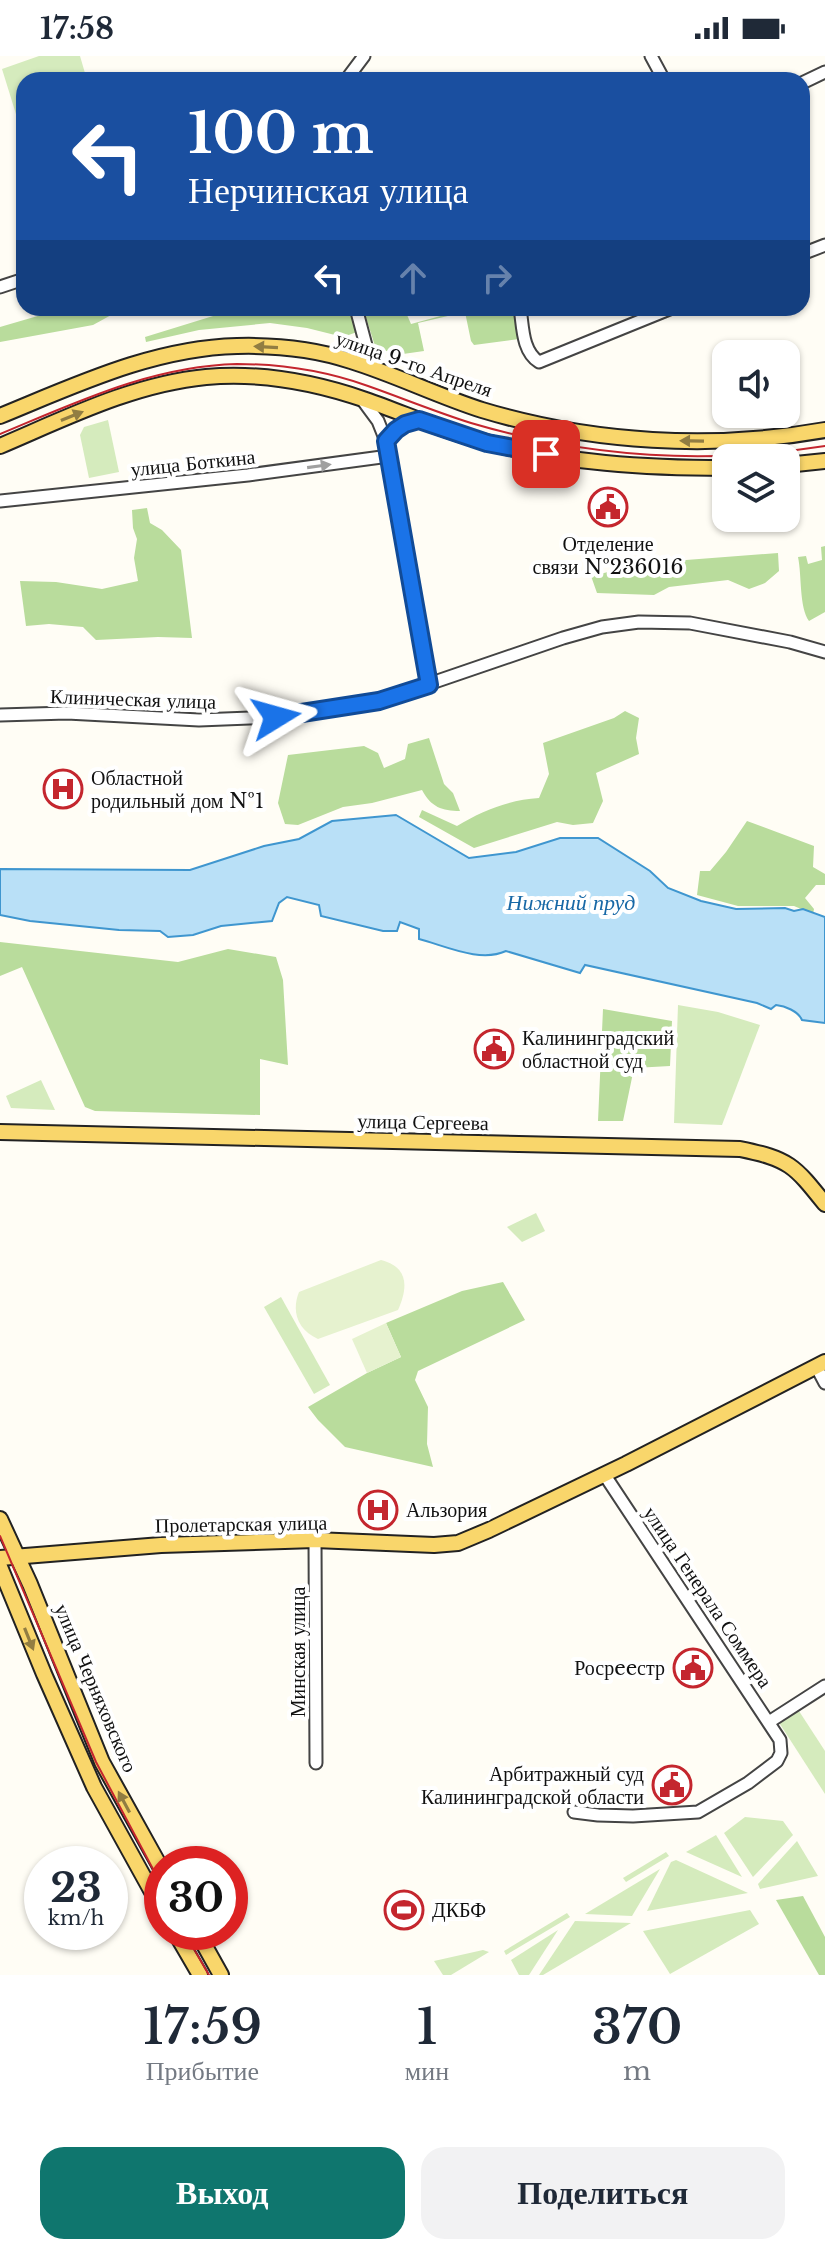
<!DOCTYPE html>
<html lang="ru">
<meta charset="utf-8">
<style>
:root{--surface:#fff;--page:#f2f2f3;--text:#1f2937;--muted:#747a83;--accent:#0f766e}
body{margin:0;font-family:"Libre Baskerville",serif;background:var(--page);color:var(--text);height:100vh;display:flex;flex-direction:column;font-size:30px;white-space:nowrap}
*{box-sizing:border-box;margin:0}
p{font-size:26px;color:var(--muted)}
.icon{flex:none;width:44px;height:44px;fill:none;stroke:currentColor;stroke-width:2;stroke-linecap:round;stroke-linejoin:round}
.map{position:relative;height:1919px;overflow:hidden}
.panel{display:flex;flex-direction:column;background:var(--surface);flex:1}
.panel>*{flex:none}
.banner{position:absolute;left:16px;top:16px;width:794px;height:244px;border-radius:24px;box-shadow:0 2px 6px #0004;background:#1a4fa0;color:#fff;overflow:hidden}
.buttons{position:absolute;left:712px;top:284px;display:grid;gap:16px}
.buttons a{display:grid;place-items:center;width:88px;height:88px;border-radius:16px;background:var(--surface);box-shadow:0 2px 6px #0004;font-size:40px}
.speed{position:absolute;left:24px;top:1790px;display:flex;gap:16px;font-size:40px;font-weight:700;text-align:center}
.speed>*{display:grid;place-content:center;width:104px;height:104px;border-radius:50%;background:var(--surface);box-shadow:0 2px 6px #0004;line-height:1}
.speed small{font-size:20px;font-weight:400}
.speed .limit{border:12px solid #d22;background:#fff;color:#111}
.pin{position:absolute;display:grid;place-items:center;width:68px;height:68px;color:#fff;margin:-34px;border-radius:16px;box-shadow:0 4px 12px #0006}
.me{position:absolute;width:88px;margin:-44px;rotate:82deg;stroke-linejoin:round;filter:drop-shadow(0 0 6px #0008)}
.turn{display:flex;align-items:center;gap:28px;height:168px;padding:0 40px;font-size:36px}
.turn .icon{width:104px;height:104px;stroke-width:2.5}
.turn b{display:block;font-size:56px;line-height:68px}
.lanes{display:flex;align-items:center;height:76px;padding:0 40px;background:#0003;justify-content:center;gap:40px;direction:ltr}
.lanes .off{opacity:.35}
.eta{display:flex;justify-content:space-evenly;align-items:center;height:136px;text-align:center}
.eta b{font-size:48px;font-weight:600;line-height:56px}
.primary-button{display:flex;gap:16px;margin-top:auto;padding:16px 40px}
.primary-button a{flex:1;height:92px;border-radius:24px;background:var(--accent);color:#fff;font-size:32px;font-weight:600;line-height:92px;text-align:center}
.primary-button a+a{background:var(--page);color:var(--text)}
.status{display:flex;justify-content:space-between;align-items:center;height:56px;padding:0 40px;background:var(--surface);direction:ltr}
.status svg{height:22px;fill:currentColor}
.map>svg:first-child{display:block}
</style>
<div class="status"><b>17:58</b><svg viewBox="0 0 49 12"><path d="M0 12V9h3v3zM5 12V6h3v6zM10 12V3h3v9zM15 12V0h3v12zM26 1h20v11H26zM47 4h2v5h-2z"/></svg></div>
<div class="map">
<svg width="825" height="1919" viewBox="0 0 825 1919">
<rect width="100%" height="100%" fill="#fffdf5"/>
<g fill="#d5ebbd">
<path d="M 39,0 L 80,0 L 87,24 L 24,24 L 24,84 L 2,13 Z"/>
<path d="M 108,364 L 119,416 L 89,422 L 80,379 L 84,371 Z"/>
<path d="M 678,949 L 718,956 L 760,969 L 722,1069 L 674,1067 Z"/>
<path d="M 41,1024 L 55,1054 L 11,1052 L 6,1040 Z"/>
<path d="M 536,1157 L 545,1175 L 522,1186 L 507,1171 Z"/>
<path d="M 281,1241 L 330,1329 L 314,1338 L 264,1251 Z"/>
<path d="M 797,1652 L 825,1695 L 825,1738 L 778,1665 Z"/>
<path d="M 745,1761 L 783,1765 L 793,1779 L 753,1821 L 724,1777 Z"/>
<path d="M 716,1779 L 742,1821 L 686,1796 Z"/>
<path d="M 797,1785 L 818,1820 L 760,1833 L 758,1828 Z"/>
<path d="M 666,1796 L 669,1800 L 626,1826 L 623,1822 Z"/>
<path d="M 676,1804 L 748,1837 L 647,1855 L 671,1806 Z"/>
<path d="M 660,1813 L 632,1860 L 585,1858 Z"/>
<path d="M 750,1854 L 759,1868 L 670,1918 L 643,1875 Z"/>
<path d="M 567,1857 L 570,1861 L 506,1899 L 504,1895 Z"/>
<path d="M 575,1865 L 631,1867 L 543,1919 L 539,1919 Z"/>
<path d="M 558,1874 L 529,1919 L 519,1919 L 511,1904 Z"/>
<path d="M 483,1894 L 489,1896 L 451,1919 L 443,1919 L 434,1905 Z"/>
</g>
<g fill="#b9dc9c">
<path d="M 65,252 L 124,252 L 93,269 L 0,286 L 0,271 Z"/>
<path d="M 239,252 L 350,252 L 357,276 L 343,281 L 307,272 L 270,267 L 199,274 L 146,286 L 145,281 Z"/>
<path d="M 363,252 L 404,252 L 411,268 L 470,252 L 514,252 L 519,283 L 474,289 L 471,285 L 465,256 L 418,267 L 424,295 L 396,299 L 375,290 Z"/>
<path d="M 147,452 L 150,467 L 162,474 L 181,494 L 192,582 L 158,581 L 96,584 L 83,571 L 49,568 L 26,570 L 20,525 L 56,526 L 102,533 L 138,525 L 134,502 L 137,483 L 133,472 L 132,454 Z"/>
<path d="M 825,490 L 825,556 L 809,565 C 799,551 802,520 798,501 L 806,500 L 808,508 L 822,504 L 821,491 Z"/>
<path d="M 778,497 L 779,515 L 765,527 L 749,533 L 728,524 L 669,531 L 654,539 L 597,537 L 591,520 L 647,507 Z"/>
<path d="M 625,655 L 639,662 L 636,682 L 639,698 L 596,717 L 603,745 L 593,767 L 573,769 L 557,766 L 474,792 L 419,761 L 422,754 L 457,770 C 483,754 509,744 539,742 L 549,718 L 543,687 L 614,662 Z"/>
<path d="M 429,682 L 444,728 L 453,737 L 460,755 C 442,755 431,751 422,734 L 372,747 L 343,751 L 298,769 L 285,768 L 278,747 L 288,699 L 364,690 L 378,697 L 384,712 L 405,703 L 408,688 Z"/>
<path d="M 747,765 L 814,790 L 813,811 L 825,818 L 825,829 L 816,829 L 805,842 L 814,853 L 813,858 L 794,850 L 738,850 L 697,839 L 700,815 L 710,815 L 726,796 Z"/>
<path d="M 0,886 L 178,906 L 228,893 L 276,901 L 283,924 L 288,1009 L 260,1003 L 260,1059 L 95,1055 L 85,1051 L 22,911 L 0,920 Z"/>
<path d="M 603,953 L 672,965 L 670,1010 L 634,1012 L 623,1065 L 598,1065 Z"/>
<path d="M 503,1226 L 525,1264 L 418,1315 L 415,1324 L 428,1351 L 427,1388 L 433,1411 L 345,1391 L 318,1364 L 308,1351 L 367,1317 L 401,1301 L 386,1267 L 462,1235 Z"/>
<path d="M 803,1840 L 825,1881 L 825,1919 L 819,1919 L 776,1844 Z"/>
</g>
<g fill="#e6f2cf">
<path d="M 381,1204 C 409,1211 408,1232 398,1254 L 318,1283 C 298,1274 291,1256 299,1236 Z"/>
<path d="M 386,1267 L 401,1301 L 367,1317 L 352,1283 Z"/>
</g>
<path fill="#b9e0f7" stroke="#3f96cf" stroke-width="2" d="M 396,759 L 469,802 L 516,796 L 560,782 L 598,782 L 650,815 L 668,832 L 701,845 L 736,853 L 785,852 L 794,855 L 803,853 L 825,861 L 825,967 L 802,964 C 798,955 785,950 776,949 L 771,953 L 757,947 L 585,909 L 580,917 L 506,895 C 480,907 446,890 419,883 L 419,873 L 400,866 L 397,875 L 383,875 L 321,860 L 319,849 L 287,841 L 279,847 L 272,865 L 221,870 L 193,879 L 168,881 L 160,875 L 119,874 L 30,865 L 0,859 L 0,813 L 190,814 L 264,790 L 299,783 L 332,765 Z"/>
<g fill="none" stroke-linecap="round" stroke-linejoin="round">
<g stroke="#444" stroke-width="15">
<g id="minor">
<path d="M 651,0 L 664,24"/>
<path d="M 346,24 L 364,0"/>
<path d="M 802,27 L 825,16"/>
<path d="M 802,198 L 825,189"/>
<path d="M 0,231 L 24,223"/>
<path d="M 356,252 L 372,312"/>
<path d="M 520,252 C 523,271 522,295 539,306 L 672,252"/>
<path d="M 361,342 L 378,365 L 386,385 L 429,629"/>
<path d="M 386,385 C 395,373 404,367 419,364"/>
<path d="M 0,445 L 248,419 L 389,400"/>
<path d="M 0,659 L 67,657 L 199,664 L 276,661 L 379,645 L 563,582 L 602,571 L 639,566 L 690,567 L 790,586 L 825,596"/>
<path d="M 816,1310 L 825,1327"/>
<path d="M 315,1484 L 316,1707"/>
<path d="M 769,1666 L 825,1630"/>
<path d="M 574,1756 L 598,1759 L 633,1760 L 698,1756 L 748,1727 L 777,1705 L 781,1697 L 780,1684 L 604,1418"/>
</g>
</g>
<g stroke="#222" stroke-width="18">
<g id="major">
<path d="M 0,360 C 76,329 153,292 237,290 C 275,289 315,293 351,305 C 396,319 438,340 482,354 C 591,387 713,394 825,374"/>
<path d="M 0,390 C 66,362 133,328 206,321 C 261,316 314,326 366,344 C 406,358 445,376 486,386 C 564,407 646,412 726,412"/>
<path d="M 786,409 L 825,405"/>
<path d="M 0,1076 L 740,1093 C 789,1103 794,1109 825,1148"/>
<path d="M 0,1463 L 30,1528 L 102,1706 L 162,1814"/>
<path d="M 0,1502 L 161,1489 L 315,1484 L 434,1489 L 458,1487 L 489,1474 L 626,1408 L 825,1306"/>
<path d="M 0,1511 L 44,1618 L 94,1731 L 162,1854"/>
<path d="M 175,1876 L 200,1919"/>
<path d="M 197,1876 L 221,1919"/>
</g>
</g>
<use href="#minor" stroke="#fff" stroke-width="11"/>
<use href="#major" stroke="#f9d66b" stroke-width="14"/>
<g stroke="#c4262e" stroke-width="2">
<path d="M 0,378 C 77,346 152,310 237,308 C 281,308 326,315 368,330 C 402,342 436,356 471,367 C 586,401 706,409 825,390"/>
<path d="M 0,1480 L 96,1706 L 162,1830"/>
<path d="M 184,1876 L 209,1919"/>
</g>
</g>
<defs><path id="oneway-solid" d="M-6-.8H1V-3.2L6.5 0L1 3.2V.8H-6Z" transform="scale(2)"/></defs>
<g fill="#917d42">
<use href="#oneway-solid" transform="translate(266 291) rotate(-177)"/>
<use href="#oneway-solid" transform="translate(72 360) rotate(-22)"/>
<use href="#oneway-solid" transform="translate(692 385) rotate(-179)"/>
<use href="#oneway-solid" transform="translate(29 1583) rotate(68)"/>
<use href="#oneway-solid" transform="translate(124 1746) rotate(-118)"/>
</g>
<use fill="#a0a0a0" href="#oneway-solid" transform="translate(319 410) rotate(-8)"/>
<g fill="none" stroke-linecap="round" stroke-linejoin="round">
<g stroke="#114b97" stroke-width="20">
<path id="route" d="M 276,661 L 379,645 L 429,629 L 386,385 L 396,374 L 405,368 L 419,364 L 487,387 L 546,398"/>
</g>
<use href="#route" stroke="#1a73e8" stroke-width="14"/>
</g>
<defs>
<g id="civic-ring" transform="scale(2)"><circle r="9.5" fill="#fff" stroke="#c4262e" stroke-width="1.5"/><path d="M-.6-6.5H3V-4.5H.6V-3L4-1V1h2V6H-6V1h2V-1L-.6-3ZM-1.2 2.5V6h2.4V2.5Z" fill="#c4262e"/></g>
<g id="hospital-ring" transform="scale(2)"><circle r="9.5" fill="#fff" stroke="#c4262e" stroke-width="1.5"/><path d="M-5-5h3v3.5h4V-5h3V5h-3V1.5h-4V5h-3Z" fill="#c4262e"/></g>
<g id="stadium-ring" transform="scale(2)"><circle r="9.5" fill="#fff" stroke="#c4262e" stroke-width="1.5"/><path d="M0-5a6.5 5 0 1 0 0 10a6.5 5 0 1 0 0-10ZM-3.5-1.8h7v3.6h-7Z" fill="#c4262e"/></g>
</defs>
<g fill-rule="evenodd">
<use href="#civic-ring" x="608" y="451"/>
<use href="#hospital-ring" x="63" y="733"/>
<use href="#civic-ring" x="494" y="993"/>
<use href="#hospital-ring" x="378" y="1454"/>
<use href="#civic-ring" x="693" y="1612"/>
<use href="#civic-ring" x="672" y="1729"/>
<use href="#stadium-ring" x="404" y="1854"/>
</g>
<g text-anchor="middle" stroke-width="8" stroke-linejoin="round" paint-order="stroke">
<g font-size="20" fill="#111" stroke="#fff">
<text transform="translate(414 308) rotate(19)" y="7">улица 9-го Апреля</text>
<text transform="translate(193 407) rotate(-6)" y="7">улица Боткина</text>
<text transform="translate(133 643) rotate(2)" y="7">Клиническая улица</text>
<text transform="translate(423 1066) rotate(1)" y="7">улица Сергеева</text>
<text transform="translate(241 1468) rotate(-1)" y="7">Пролетарская улица</text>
<text transform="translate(708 1541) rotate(56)" y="7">улица Генерала Соммера</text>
<text transform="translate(298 1596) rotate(-90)" y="7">Минская улица</text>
<text transform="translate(96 1632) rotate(67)" y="7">улица Черняховского</text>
</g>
<g font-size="20" fill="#111" stroke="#fff" text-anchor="start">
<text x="608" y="495" text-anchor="middle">Отделение<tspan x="608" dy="23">связи №236016</tspan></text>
<text x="91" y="729">Областной<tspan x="91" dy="23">родильный дом №1</tspan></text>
<text x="522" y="989">Калининградский<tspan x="522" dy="23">областной суд</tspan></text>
<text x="406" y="1461">Альзория</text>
<text x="665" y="1619" text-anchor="end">Росрeeстр</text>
<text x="644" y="1725" text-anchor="end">Арбитражный суд<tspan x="644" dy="23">Калининградской области</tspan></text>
<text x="432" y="1861">ДКБФ</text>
</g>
<g font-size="22" font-style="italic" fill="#1768a6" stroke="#fff">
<text x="571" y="854">Нижний пруд</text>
</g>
</g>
</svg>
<div class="buttons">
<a><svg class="icon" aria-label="sound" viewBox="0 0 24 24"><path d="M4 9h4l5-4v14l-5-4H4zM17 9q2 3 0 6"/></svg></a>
<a><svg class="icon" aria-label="layers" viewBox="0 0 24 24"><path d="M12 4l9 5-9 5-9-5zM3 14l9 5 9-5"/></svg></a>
</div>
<div class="speed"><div>23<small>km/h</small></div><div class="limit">30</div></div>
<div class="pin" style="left:546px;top:398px;background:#d93025"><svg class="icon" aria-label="arrive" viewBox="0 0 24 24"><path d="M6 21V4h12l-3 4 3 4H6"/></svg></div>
<svg class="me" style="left:276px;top:661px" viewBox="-20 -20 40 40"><path d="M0-17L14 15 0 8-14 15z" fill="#1a73e8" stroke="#fff" stroke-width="4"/></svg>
<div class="banner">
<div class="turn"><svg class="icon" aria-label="left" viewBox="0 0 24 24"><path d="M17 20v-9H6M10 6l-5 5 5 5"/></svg><div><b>100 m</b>Нерчинская улица</div></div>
<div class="lanes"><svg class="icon" aria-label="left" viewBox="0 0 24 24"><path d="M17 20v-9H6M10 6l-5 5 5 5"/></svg><svg class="icon off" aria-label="ahead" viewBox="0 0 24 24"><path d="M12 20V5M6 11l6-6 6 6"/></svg><svg class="icon off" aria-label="right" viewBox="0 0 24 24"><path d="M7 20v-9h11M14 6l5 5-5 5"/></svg></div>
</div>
</div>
<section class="panel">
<div class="eta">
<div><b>17:59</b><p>Прибытие</p></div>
<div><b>1</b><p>мин</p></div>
<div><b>370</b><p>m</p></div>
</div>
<div class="primary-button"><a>Выход</a><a>Поделиться</a></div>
</section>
